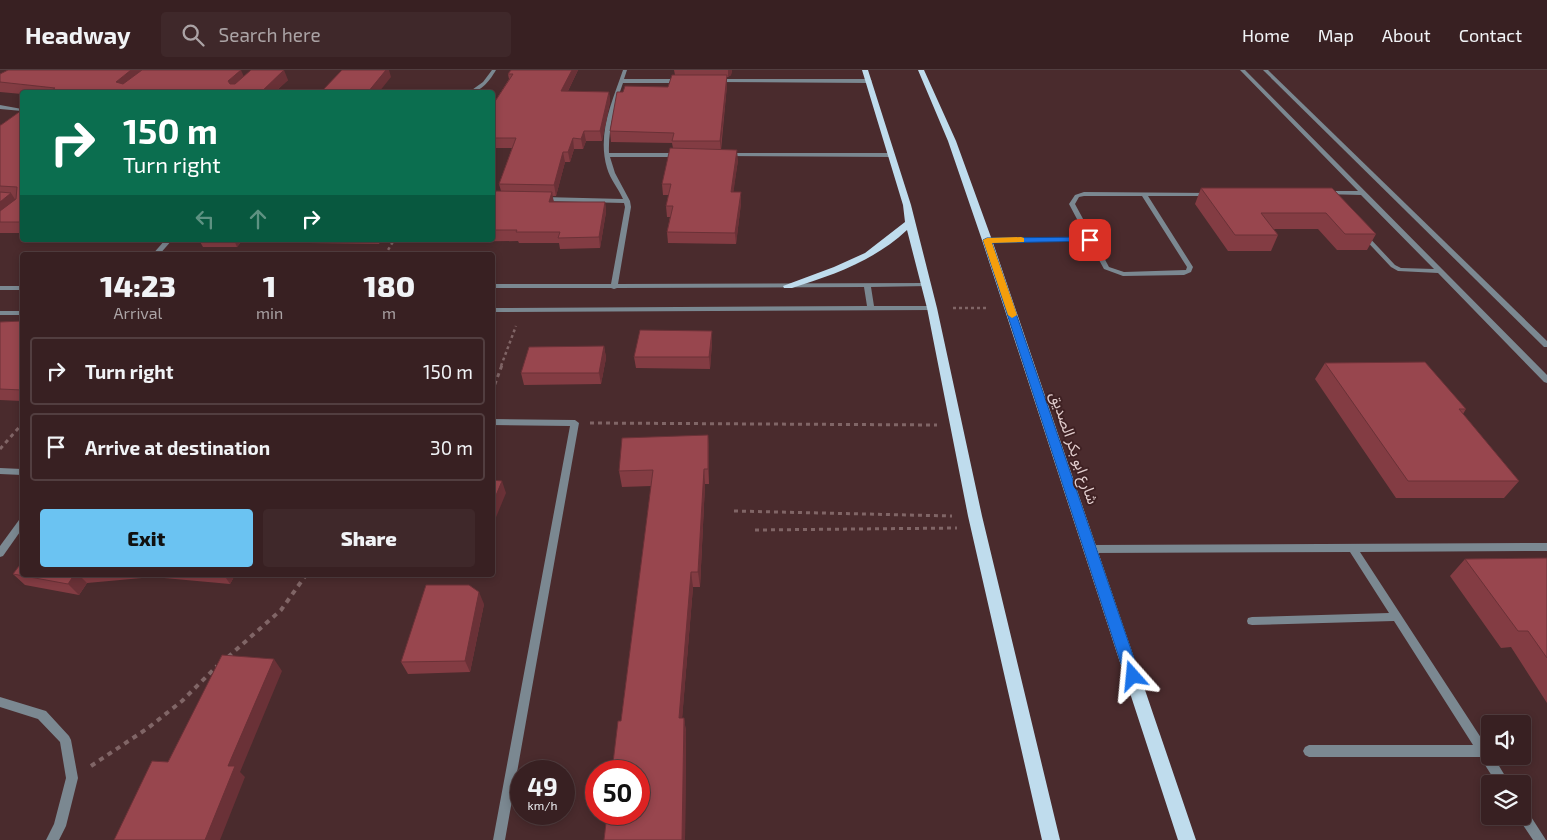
<!DOCTYPE html>
<meta charset="utf-8">
<style>
:root{--surface:#382022;--page:#3f282a;--text:#f1f3f6;--muted:#aba3a5;--line:#523e40;--accent:#6bc3f2}
body{margin:0;font-family:"Exo 2","Noto Sans Arabic",sans-serif;background:var(--page);color:var(--text);height:100vh;display:flex;flex-direction:column;font-size:19px;white-space:nowrap}
*{box-sizing:border-box;margin:0}
p{font-size:16px;color:var(--muted)}
.icon{flex:none;width:28px;height:28px;fill:none;stroke:currentColor;stroke-width:2;stroke-linecap:round;stroke-linejoin:round}
.map{position:relative;flex:1;overflow:hidden}
.details{position:absolute;left:20px;top:182px;width:475px;height:325px;display:flex;flex-direction:column;background:var(--surface);border-radius:5px;box-shadow:0 2px 8px #0003,0 0 0 1px var(--line)}
.details>*{flex:none}
.banner{position:absolute;left:20px;top:20px;width:475px;height:152px;border-radius:5px;box-shadow:0 2px 8px #0003,0 0 0 1px var(--line);background:#0b6e4f;color:#fff;overflow:hidden}
.fabs{position:absolute;left:1481px;top:645px;display:grid;gap:10px}
.fabs a{display:grid;place-items:center;width:50px;height:50px;border-radius:5px;background:var(--surface);box-shadow:0 2px 8px #0003,0 0 0 1px var(--line);font-size:25px}
.speed{position:absolute;left:510px;top:690px;display:flex;gap:10px;font-size:25px;font-weight:700;text-align:center}
.speed>*{display:grid;place-content:center;width:65px;height:65px;border-radius:50%;background:var(--surface);box-shadow:0 2px 8px #0003,0 0 0 1px var(--line);line-height:1}
.speed small{font-size:12px;font-weight:400}
.speed .limit{border:8px solid #d22;background:#fff;color:#111}
.pin{position:absolute;display:grid;place-items:center;width:42px;height:42px;color:#fff;margin:-21px;border-radius:10px;box-shadow:0 2px 8px #0006}
.me{position:absolute;width:55px;margin:-28px;rotate:342deg;stroke-linejoin:round;filter:drop-shadow(0 0 4px #0008)}
.turn{display:flex;align-items:center;gap:18px;height:105px;padding:0 20px;font-size:22px}
.turn .icon{width:65px;height:65px;stroke-width:2.5}
.turn b{display:block;font-size:35px;line-height:42px}
.lanes{display:flex;align-items:center;height:48px;padding:0 20px;background:#0003;justify-content:center;gap:25px;direction:ltr}
.lanes .off{opacity:.35}
.eta{display:flex;justify-content:space-evenly;align-items:center;height:85px;text-align:center}
.eta b{font-size:30px;font-weight:800;line-height:35px}
.action{display:flex;gap:10px;margin-top:auto;padding:10px 20px}
.action a{flex:1;height:58px;border-radius:5px;background:var(--accent);color:#111;font-size:20px;font-weight:800;line-height:58px;text-align:center}
.action a+a{background:var(--page);color:var(--text)}
ul{padding:0;list-style:none}
li{display:flex;align-items:center;gap:15px;height:68px;margin:0 10px 8px;padding:0 10px;border:2px solid var(--line);border-radius:5px}
li div{flex:1}
li b{display:block;font-size:19px}
li em{font-style:normal}
header{display:flex;align-items:center;gap:30px;box-sizing:border-box;height:70px;padding:0 25px;background:var(--surface);border-bottom:1px solid var(--line)}
header strong{font-size:24px}
nav{display:flex;gap:28px;margin-inline-start:auto;font-size:18px}
.search{width:350px;height:45px;background:var(--page);display:flex;align-items:center;gap:12px;box-sizing:border-box;padding:0 18px;border-radius:5px;color:var(--muted);font-size:19px}
.map>svg:first-child{display:block}
</style>
<header>
<strong>Headway</strong>
<div class="search"><svg class="icon" aria-label="search" viewBox="0 0 24 24"><circle cx="10" cy="10" r="6"/><path d="M15 15l6 6"/></svg>Search here</div>
<nav><a>Home</a><a>Map</a><a>About</a><a>Contact</a></nav>
</header>
<div class="map">
<svg width="1547" height="770" viewBox="0 0 1547 770">
<rect width="100%" height="100%" fill="#4a2b2d"/>
<g fill="none" stroke-linecap="round" stroke-linejoin="round">
<g stroke="#806566" stroke-width="2.5" stroke-dasharray="3 3" stroke-linecap="butt">
<path d="M 385,185 L 394,170"/>
<path d="M 953,238 L 989,238"/>
<path d="M 501,296 L 516,256"/>
</g>
<g stroke="#806566" stroke-width="3" stroke-dasharray="4 4" stroke-linecap="butt">
<path d="M 492,322 L 502,295"/>
<path d="M 590,353 L 937,355"/>
<path d="M 0,379 L 22,354"/>
<path d="M 734,441 L 952,446"/>
<path d="M 755,460 L 957,458"/>
</g>
<g stroke="#806566" stroke-width="4" stroke-dasharray="5 5" stroke-linecap="butt">
<path d="M 228,587 L 281,540 L 306,505"/>
<path d="M 91,696 L 148,658 L 182,631 L 217,596"/>
</g>
<g fill="#7b8891" fill-rule="evenodd">
<path d="M 492,0 L 496,0 C 490,10 482,22 469,22 L 483,12 Z"/>
<path d="M 623,0 L 627,0 L 624,9 L 681,9 L 684,11 L 681,13 L 623,13 C 615,36 608,58 609,83 L 681,83 L 684,85 L 681,87 L 610,87 L 615,103 L 630,131 L 631,137 L 618,214 L 927,213 L 929,214 L 929,216 L 871,217 L 874,236 L 935,236 L 935,240 L 492,242 L 492,238 L 867,236 L 864,217 L 617,218 L 614,219 L 611,218 L 492,218 L 492,214 L 611,214 L 625,137 L 624,133 L 543,131 L 540,129 L 543,127 L 623,129 C 618,118 610,109 607,98 C 597,64 612,32 623,0 Z"/>
<path d="M 1240,0 L 1245,0 L 1547,305 L 1547,313 L 1544,312 L 1438,203 L 1398,201 L 1391,197 L 1360,164 L 1360,162 L 1364,162 L 1395,195 L 1401,198 L 1434,199 L 1361,125 L 1323,124 L 1322,123 L 1325,121 L 1358,121 Z"/>
<path d="M 1263,0 L 1268,0 L 1547,271 L 1547,277 L 1544,277 Z"/>
<path d="M 717,9 L 869,9 L 872,11 L 869,13 L 715,12 L 714,11 Z"/>
<path d="M 0,35 L 22,39 L 22,41 L 0,39 Z"/>
<path d="M 726,83 L 892,83 L 895,85 L 892,87 L 724,86 L 724,84 Z"/>
<path d="M 1084,122 L 1212,123 L 1212,125 L 1210,126 L 1148,126 L 1193,197 L 1191,202 L 1184,205 L 1123,206 L 1104,199 L 1089,172 L 987,172 L 984,170 L 987,168 L 1087,168 L 1069,134 L 1075,125 ZM 1084,126 L 1142,126 L 1187,197 L 1186,200 L 1124,202 L 1109,197 L 1075,134 L 1079,127 Z"/>
<path d="M 165,170 L 172,170 L 159,185 L 152,185 Z"/>
<rect x="0" y="216" width="22" height="4"/>
<rect x="0" y="241" width="22" height="4"/>
<path d="M 492,349 L 575,350 L 579,353 L 505,770 L 493,770 L 570,356 L 492,355 Z"/>
<path d="M 0,398 L 22,399 L 22,405 L 0,404 Z"/>
<path d="M 19,450 L 22,450 L 22,459 L 3,486 L 0,487 L 0,476 Z"/>
<path d="M 1547,473 L 1547,481 L 1360,482 L 1487,677 L 1490,682 L 1490,686 L 1493,686 L 1510,714 L 1497,714 L 1480,687 L 1309,687 L 1305,685 L 1303,681 L 1305,677 L 1309,675 L 1473,675 L 1394,551 L 1252,555 L 1248,554 L 1247,551 L 1248,548 L 1252,547 L 1389,543 L 1350,482 L 1091,483 L 1088,482 L 1086,479 L 1088,476 L 1091,475 Z"/>
<path d="M 0,627 L 46,641 L 69,666 L 71,670 L 78,708 L 66,756 L 59,770 L 46,770 L 54,754 L 66,708 L 60,672 L 38,649 L 0,637 Z"/>
<path d="M 1522,737 L 1526,739 L 1546,770 L 1533,770 L 1517,746 L 1522,746 Z"/>
</g>
<g fill="#bfdced" fill-rule="evenodd">
<path d="M 862,0 L 868,0 L 911,135 L 937,238 L 982,446 L 1060,770 L 1042,770 L 968,446 L 927,238 L 907,160 C 874,191 833,205 792,218 L 784,218 L 783,216 L 834,197 L 865,183 L 905,152 L 903,135 Z"/>
<path d="M 918,0 L 924,0 L 956,71 L 992,170 L 1196,770 L 1178,770 L 982,170 L 948,71 Z"/>
</g>
</g>
<g fill="#833c43">
<path d="M 511,0 L 578,0 L 568,21 L 609,22 L 610,32 L 602,71 L 586,71 L 583,79 L 574,79 L 570,92 L 565,92 L 556,126 L 552,126 L 554,132 L 605,132 L 606,142 L 600,178 L 560,179 L 559,173 L 519,173 L 518,171 L 440,172 L 440,170 L 492,170 L 492,131 L 501,121 L 499,114 L 512,78 L 492,78 L 492,36 L 509,9 L 508,4 Z"/>
<path d="M 674,0 L 732,0 L 731,5 L 728,7 L 727,7 L 727,15 L 721,80 L 738,90 L 733,122 L 741,122 L 741,133 L 736,174 L 668,173 L 667,162 L 670,147 L 667,147 L 666,136 L 669,125 L 663,125 L 662,114 L 673,78 L 672,73 L 611,72 L 610,61 L 623,22 L 668,17 L 675,5 Z"/>
<path d="M 0,4 L 244,6 L 288,10 L 275,22 L 22,22 L 22,24 L 0,22 Z"/>
<path d="M 22,40 L 22,163 L 0,163 L 0,55 L 1,55 Z"/>
<path d="M 1201,118 L 1332,118 L 1376,164 L 1367,180 L 1337,180 L 1318,159 L 1274,159 L 1278,165 L 1271,181 L 1228,181 L 1195,134 Z"/>
<path d="M 199,170 L 381,170 L 379,174 L 241,172 L 237,177 L 203,177 Z"/>
<path d="M 22,251 L 22,331 L 0,330 L 0,252 Z"/>
<path d="M 712,272 L 710,299 L 636,298 L 634,287 Z"/>
<path d="M 604,276 L 606,288 L 601,314 L 524,315 L 521,303 Z"/>
<path d="M 1325,293 L 1466,339 L 1463,344 L 1519,411 L 1504,428 L 1396,428 L 1315,309 Z"/>
<path d="M 708,365 L 709,381 L 709,414 L 705,414 L 700,517 L 693,517 L 682,648 L 684,648 L 686,662 L 685,770 L 604,770 L 621,651 L 651,416 L 622,417 L 619,401 Z"/>
<path d="M 1547,488 L 1547,633 L 1511,577 L 1501,578 L 1450,506 L 1465,489 Z"/>
<path d="M 13,504 L 22,505 L 235,505 L 230,514 L 153,507 L 87,513 L 79,525 L 25,515 Z"/>
<path d="M 484,534 L 470,602 L 408,604 L 401,592 Z"/>
</g>
<g fill="#6a3137">
<path d="M 131,0 L 144,0 L 121,22 L 116,12 Z"/>
<path d="M 241,0 L 245,9 L 233,22 L 228,11 Z"/>
<path d="M 284,0 L 288,10 L 275,22 L 261,22 Z"/>
<path d="M 386,0 L 389,0 L 391,7 L 379,22 L 368,22 Z"/>
<path d="M 572,0 L 578,0 L 563,31 L 561,21 Z"/>
<path d="M 728,0 L 732,0 L 731,5 L 728,7 Z"/>
<path d="M 727,5 L 727,15 L 720,81 L 720,71 Z"/>
<path d="M 609,22 L 610,32 L 602,71 L 600,61 Z"/>
<path d="M 584,61 L 586,71 L 583,79 L 581,69 Z"/>
<path d="M 573,68 L 574,79 L 570,92 L 568,82 Z"/>
<path d="M 737,80 L 738,90 L 732,133 L 731,122 Z"/>
<path d="M 563,82 L 565,92 L 556,126 L 554,115 Z"/>
<path d="M 552,122 L 554,133 L 549,132 Z"/>
<path d="M 741,122 L 741,133 L 736,174 L 735,163 Z"/>
<path d="M 11,123 L 18,134 L 0,149 L 0,132 Z"/>
<path d="M 605,132 L 606,142 L 600,178 L 599,167 Z"/>
<path d="M 234,170 L 240,170 L 241,172 L 237,177 Z"/>
<path d="M 712,261 L 712,272 L 710,299 L 709,287 Z"/>
<path d="M 492,265 L 495,273 L 492,282 Z"/>
<path d="M 604,276 L 606,288 L 601,314 L 599,303 Z"/>
<path d="M 708,365 L 709,381 L 709,414 L 708,399 Z"/>
<path d="M 704,399 L 705,414 L 700,517 L 698,502 Z"/>
<path d="M 502,411 L 506,423 L 492,457 L 492,435 Z"/>
<path d="M 691,502 L 693,517 L 681,662 L 679,648 Z"/>
<path d="M 74,505 L 79,505 L 87,513 L 79,525 L 68,514 Z"/>
<path d="M 224,505 L 235,505 L 230,514 Z"/>
<path d="M 479,522 L 484,534 L 470,602 L 465,591 Z"/>
<path d="M 274,589 L 282,601 L 240,702 L 245,707 L 220,770 L 205,770 L 228,696 Z"/>
<path d="M 684,648 L 686,662 L 685,770 L 682,770 Z"/>
</g>
<g fill="#98464e" stroke="#6a3137">
<path d="M 8,0 L 131,0 L 116,12 L 123,14 L 142,0 L 241,0 L 228,11 L 230,14 L 235,14 L 251,0 L 284,0 L 261,22 L 48,22 L 55,18 L 0,12 L 0,4 Z"/>
<path d="M 342,0 L 386,0 L 368,22 L 321,22 Z"/>
<path d="M 511,0 L 572,0 L 561,21 L 609,22 L 600,61 L 584,61 L 581,69 L 573,68 L 568,82 L 563,82 L 554,115 L 499,114 L 516,68 L 492,68 L 492,36 L 513,4 L 508,4 Z"/>
<path d="M 672,5 L 727,5 L 720,71 L 672,71 L 674,63 L 610,61 L 617,22 L 623,22 L 625,16 L 668,17 Z"/>
<path d="M 22,40 L 22,152 L 0,152 L 0,141 L 16,129 L 17,117 L 0,116 L 0,55 L 1,55 Z"/>
<path d="M 670,78 L 737,80 L 731,122 L 741,122 L 735,163 L 667,162 L 673,136 L 666,136 L 671,114 L 662,114 Z"/>
<path d="M 1201,118 L 1332,118 L 1376,164 L 1345,164 L 1326,143 L 1261,143 L 1278,165 L 1235,165 Z"/>
<path d="M 496,121 L 552,122 L 549,132 L 605,132 L 599,167 L 558,168 L 560,162 L 516,162 L 517,160 L 492,160 L 492,131 Z"/>
<path d="M 0,122 L 11,123 L 0,132 Z"/>
<path d="M 22,251 L 22,320 L 0,319 L 0,252 Z"/>
<path d="M 640,260 L 712,261 L 709,287 L 634,287 Z"/>
<path d="M 604,276 L 599,303 L 521,303 L 529,277 Z"/>
<path d="M 1425,292 L 1466,339 L 1459,339 L 1519,411 L 1408,411 L 1325,293 Z"/>
<path d="M 708,365 L 708,399 L 704,399 L 698,502 L 691,502 L 679,648 L 684,648 L 682,770 L 604,770 L 607,744 L 639,744 L 639,701 L 612,701 L 618,651 L 621,651 L 653,400 L 619,401 L 622,368 Z"/>
<path d="M 492,410 L 502,411 L 492,435 Z"/>
<path d="M 1547,488 L 1547,588 L 1528,561 L 1518,561 L 1465,489 Z"/>
<path d="M 22,492 L 22,505 L 74,505 L 68,514 L 13,504 Z"/>
<path d="M 426,515 L 469,515 L 479,522 L 465,591 L 401,592 Z"/>
<path d="M 222,585 L 274,589 L 228,696 L 235,696 L 205,770 L 114,770 L 152,691 L 168,692 Z"/>
</g>
<path fill="#1a73e8" stroke="#114b97" d="M 1090,167 L 1094,170 L 1093,171 L 992,173 L 1140,606 L 1138,611 L 1133,612 L 1128,611 L 1125,606 L 983,170 L 987,168 Z"/>
<path fill="#f59e0b" d="M 1021,167 L 1024,168 L 1024,172 L 992,173 L 1017,245 L 1012,248 L 1008,245 L 983,170 L 987,168 Z"/>
<g text-anchor="middle" stroke-width="4" stroke-linejoin="round" paint-order="stroke">
<g font-size="15" fill="#e3cfcf" stroke="#3f2123">
<text transform="translate(1074 378) rotate(71)" y="5">شارع ابو بكر الصديق</text>
</g>
</g>
</svg>
<div class="fabs">
<a><svg class="icon" aria-label="sound" viewBox="0 0 24 24"><path d="M4 9h4l5-4v14l-5-4H4zM17 9q2 3 0 6"/></svg></a>
<a><svg class="icon" aria-label="layers" viewBox="0 0 24 24"><path d="M12 4l9 5-9 5-9-5zM3 14l9 5 9-5"/></svg></a>
</div>
<div class="speed"><div>49<small>km/h</small></div><div class="limit">50</div></div>
<div class="pin" style="left:1090px;top:170px;background:#d93025"><svg class="icon" aria-label="arrive" viewBox="0 0 24 24"><path d="M6 21V4h12l-3 4 3 4H6"/></svg></div>
<svg class="me" style="left:1133px;top:606px" viewBox="-20 -20 40 40"><path d="M0-17L14 15 0 8-14 15z" fill="#1a73e8" stroke="#fff" stroke-width="4"/></svg>
<div class="banner">
<div class="turn"><svg class="icon" aria-label="right" viewBox="0 0 24 24"><path d="M7 20v-9h11M14 6l5 5-5 5"/></svg><div><b>150 m</b>Turn right</div></div>
<div class="lanes"><svg class="icon off" aria-label="left" viewBox="0 0 24 24"><path d="M17 20v-9H6M10 6l-5 5 5 5"/></svg><svg class="icon off" aria-label="ahead" viewBox="0 0 24 24"><path d="M12 20V5M6 11l6-6 6 6"/></svg><svg class="icon" aria-label="right" viewBox="0 0 24 24"><path d="M7 20v-9h11M14 6l5 5-5 5"/></svg></div>
</div>
<section class="details">
<div class="eta">
<div><b>14:23</b><p>Arrival</p></div>
<div><b>1</b><p>min</p></div>
<div><b>180</b><p>m</p></div>
</div>
<ul>
<li><svg class="icon" aria-label="right" viewBox="0 0 24 24"><path d="M7 20v-9h11M14 6l5 5-5 5"/></svg><div><b>Turn right</b></div><em>150 m</em></li>
<li><svg class="icon" aria-label="arrive" viewBox="0 0 24 24"><path d="M6 21V4h12l-3 4 3 4H6"/></svg><div><b>Arrive at destination</b></div><em>30 m</em></li>
</ul>
<div class="action"><a>Exit</a><a>Share</a></div>
</section>
</div>
